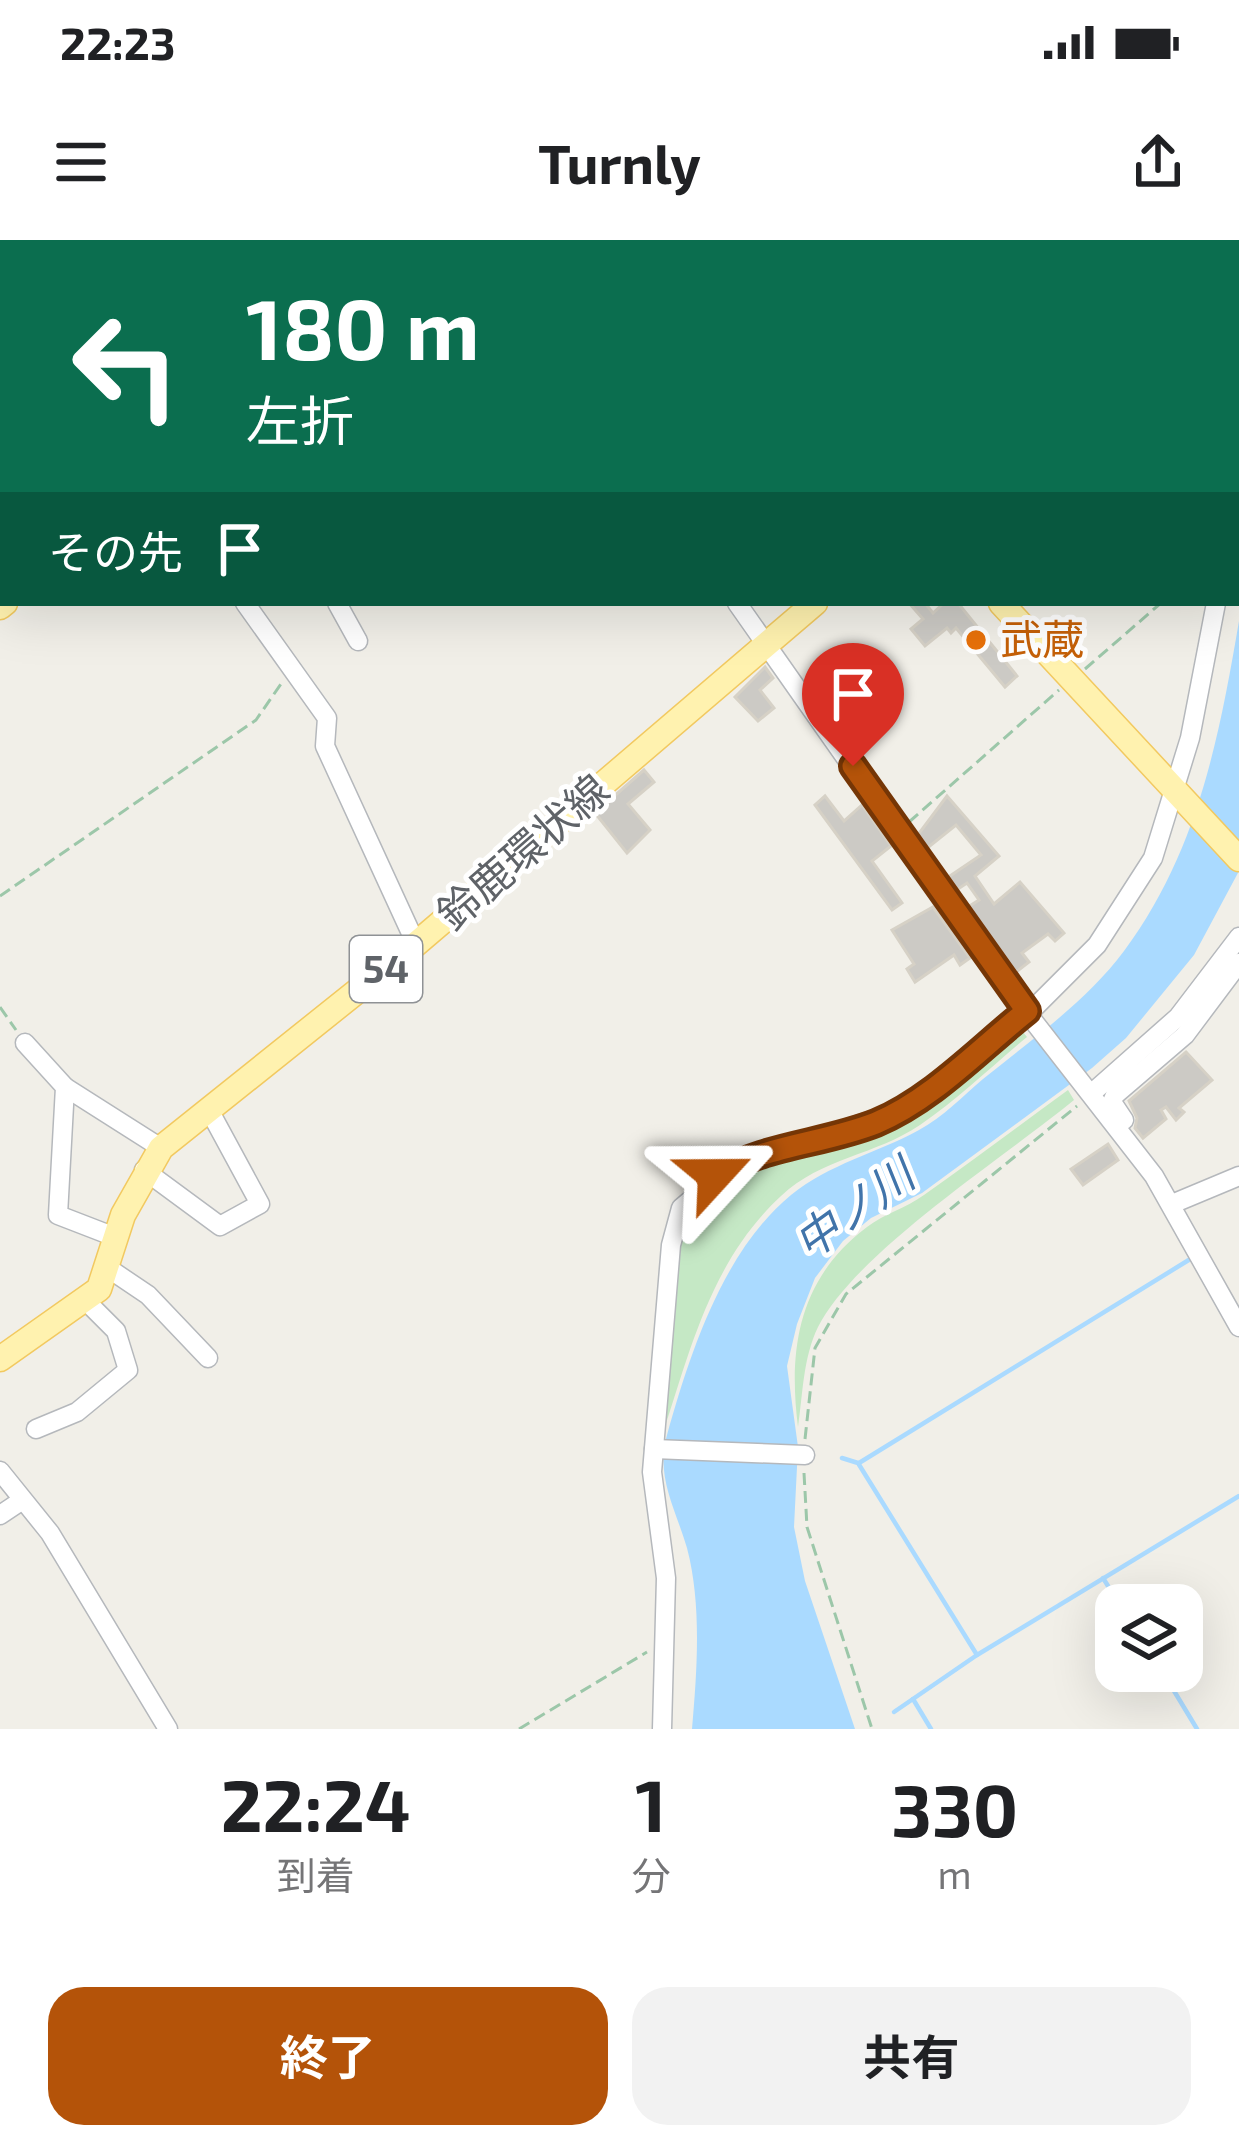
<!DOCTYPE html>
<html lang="ja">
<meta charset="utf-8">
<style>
:root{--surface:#fff;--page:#f2f2f2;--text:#202124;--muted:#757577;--accent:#b45309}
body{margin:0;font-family:"Exo 2","Noto Sans JP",sans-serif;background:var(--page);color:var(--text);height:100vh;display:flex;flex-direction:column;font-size:45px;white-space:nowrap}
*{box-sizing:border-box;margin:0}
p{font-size:39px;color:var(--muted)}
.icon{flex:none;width:66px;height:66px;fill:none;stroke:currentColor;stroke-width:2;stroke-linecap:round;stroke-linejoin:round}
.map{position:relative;height:1489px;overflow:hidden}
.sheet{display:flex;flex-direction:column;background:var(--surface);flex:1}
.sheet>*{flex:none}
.banner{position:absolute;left:0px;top:0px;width:1239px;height:366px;box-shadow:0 12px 48px #0002;background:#0b6e4f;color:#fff;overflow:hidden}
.fabs{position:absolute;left:1095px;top:1344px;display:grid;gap:24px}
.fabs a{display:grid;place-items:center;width:108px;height:108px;border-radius:24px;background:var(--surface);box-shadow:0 12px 48px #0002;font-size:60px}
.pin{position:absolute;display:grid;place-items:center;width:102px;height:102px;color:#fff;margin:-123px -51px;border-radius:50% 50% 50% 0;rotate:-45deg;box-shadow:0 0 12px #0007}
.pin .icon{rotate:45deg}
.me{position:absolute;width:132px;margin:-66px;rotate:66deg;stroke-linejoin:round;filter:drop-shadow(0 0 9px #0008)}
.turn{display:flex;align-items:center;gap:42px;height:252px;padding:0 48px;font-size:54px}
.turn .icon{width:156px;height:156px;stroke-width:2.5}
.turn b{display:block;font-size:84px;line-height:102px}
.then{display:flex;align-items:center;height:114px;padding:0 48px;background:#0003;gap:24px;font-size:45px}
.eta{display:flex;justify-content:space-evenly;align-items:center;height:204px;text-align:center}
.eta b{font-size:72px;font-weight:700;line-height:84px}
.cta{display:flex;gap:24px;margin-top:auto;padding:24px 48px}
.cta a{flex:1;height:138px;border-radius:36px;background:var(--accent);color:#fff;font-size:48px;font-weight:700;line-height:138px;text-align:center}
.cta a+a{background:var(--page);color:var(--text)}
.status{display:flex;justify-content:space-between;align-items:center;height:84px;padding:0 60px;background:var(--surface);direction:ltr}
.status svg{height:33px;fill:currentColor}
header{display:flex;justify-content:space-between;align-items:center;height:156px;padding:0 48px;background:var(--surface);font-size:54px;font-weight:700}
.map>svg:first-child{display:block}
</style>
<div class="status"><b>22:23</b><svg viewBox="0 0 49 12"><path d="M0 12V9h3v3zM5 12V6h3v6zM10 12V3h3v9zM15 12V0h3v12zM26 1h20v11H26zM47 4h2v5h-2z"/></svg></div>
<header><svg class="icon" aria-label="menu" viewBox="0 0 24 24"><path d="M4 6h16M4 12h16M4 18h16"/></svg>Turnly<svg class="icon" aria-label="share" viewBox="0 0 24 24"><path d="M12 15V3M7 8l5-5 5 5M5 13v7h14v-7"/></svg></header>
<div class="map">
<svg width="1239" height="1489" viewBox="0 0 1239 1489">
<rect width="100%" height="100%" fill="#f1efe8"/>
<g fill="#c5e8c5">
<path d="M 1019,787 L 1027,797 C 992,826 958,859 920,885 C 876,915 821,918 781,956 C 712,1020 691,1107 663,1193 L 682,993 C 723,909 824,919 897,885 C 943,863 981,820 1019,787 Z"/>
<path d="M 1068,850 L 1074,860 C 1005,917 856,1012 818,1087 C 803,1118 803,1153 798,1187 C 788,1108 799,1038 867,987 C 884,974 906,968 924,955 C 972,921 1020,885 1068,850 Z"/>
</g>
<path fill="#aadaff" d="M 1239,381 L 1239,631 L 1194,715 L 1126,798 L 1092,828 L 922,953 L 871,978 L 843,1001 L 815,1038 L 797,1084 L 787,1126 L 798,1207 L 794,1287 L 805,1341 L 855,1489 L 692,1489 C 697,1431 702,1365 687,1308 C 676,1270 655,1236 667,1195 C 690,1113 723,1011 791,955 C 829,924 877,913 919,890 C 943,877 963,856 983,839 C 1032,799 1086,762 1124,711 C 1197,613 1219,499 1239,381 Z"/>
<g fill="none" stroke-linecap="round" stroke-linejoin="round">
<g stroke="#aadaff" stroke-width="4.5">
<path d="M 842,1218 L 858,1223 L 977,1415 L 1239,1256"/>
<path d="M 859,1223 L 1192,1018"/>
<path d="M 1103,1338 L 1120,1365"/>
<path d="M 1162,1431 L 1197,1489"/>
<path d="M 913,1459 L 931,1489"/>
<path d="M 894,1472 L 977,1415"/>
</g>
</g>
<g fill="#cccac5" stroke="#d6d1c6" stroke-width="3">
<path d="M 909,363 L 925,363 L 933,373 L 944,363 L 958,363 L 1017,436 L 1005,447 L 956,388 L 951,393 L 947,388 L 925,406 L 911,389 L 923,379 Z"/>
<path d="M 765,427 L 773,438 L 760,450 L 774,468 L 758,481 L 735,457 Z"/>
<path d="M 644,530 L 654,542 L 628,564 L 650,590 L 627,613 L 595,573 Z"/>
<path d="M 825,556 L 844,581 L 862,565 L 891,606 L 872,621 L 902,663 L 892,670 L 815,565 Z"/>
<path d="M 947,556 L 999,616 L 975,636 L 994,664 L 1020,642 L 1064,693 L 1055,701 L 1048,694 L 1022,713 L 1029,722 L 1015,733 L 968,667 L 979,660 L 967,643 L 955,651 L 947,638 L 981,615 L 956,585 L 926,609 L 917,596 Z"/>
<path d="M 933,667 L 970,718 L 960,725 L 954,715 L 915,742 L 907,729 L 914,724 L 892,690 Z"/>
<path d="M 1186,812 L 1212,840 L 1179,868 L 1184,872 L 1176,880 L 1166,867 L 1161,870 L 1166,879 L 1143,898 L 1135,888 L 1137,878 L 1129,861 Z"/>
<path d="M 1108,904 L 1118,920 L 1083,945 L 1071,929 Z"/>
</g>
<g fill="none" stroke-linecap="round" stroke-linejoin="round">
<g stroke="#b5b8bc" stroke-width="21">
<g id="minor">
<path d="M 527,0 L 528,3"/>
<path d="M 1223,3 L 1227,0"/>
<path d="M 1236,138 L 1239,128"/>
<path d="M 245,363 L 327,478 L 325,506 L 416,704"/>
<path d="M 337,363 L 358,401"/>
<path d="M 737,363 L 1003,742 L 1154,936 L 1239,1087"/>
<path d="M 25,803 L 65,847 L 58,975 L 115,997"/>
<path d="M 65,847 L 161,908"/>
<path d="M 1092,853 L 1178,777 L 1239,697"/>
<path d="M 1124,880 L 1112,862 L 1115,855 L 1185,795 L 1239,723"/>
<path d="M 144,930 L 220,986 L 260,964 L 208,868"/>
<path d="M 1172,964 L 1239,936"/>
<path d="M 105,1026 L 148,1055 L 208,1118"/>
<path d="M 36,1189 L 77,1172 L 128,1130 L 116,1091 L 85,1060"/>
<path d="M 654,1209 L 805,1215"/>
<path d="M 0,1231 L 50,1293 L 168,1489"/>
<path d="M 0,1275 L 21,1261"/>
<path d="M 662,1489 L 666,1338 L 652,1232 L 671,1005 L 681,968 L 729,927 L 897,872 L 1035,767 L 1097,705 L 1153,618 L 1190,498 L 1216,363"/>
</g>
</g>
<g stroke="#f2c960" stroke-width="27">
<g id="major">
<path d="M 757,0 L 759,3"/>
<path d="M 377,3 L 381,0"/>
<path d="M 1001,363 L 1239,619"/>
<path d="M 0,367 L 5,363"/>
<path d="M 0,1119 L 99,1049 L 123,975 L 161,908 L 416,704 L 815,363"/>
</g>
</g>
<g stroke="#9cc7a9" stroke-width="3" stroke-dasharray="12 6" stroke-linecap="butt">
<path d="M 11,0 L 13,3"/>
<path d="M 1030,0 L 1031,3"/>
<path d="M 891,3 L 896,0"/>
<path d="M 0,111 L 3,108"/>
<path d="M 1085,429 L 1161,363"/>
<path d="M 909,582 L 1059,450"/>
<path d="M 0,656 L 256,480 L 283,441"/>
<path d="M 0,767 L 16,790"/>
<path d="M 805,1199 L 815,1108 L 846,1054 L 1077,866"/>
<path d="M 804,1233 L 807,1287 L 872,1489"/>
<path d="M 519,1489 L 647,1412"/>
</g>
<use href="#minor" stroke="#fff" stroke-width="18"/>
<use href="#major" stroke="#fff2af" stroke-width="24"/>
</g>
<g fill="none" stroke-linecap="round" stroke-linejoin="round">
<g stroke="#753606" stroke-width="30">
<path id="route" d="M 715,935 C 765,905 823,904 876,883 C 933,859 979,809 1027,771 L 853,526"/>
</g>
<use href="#route" stroke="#b45309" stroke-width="21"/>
</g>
<circle fill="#e8710a" stroke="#fff" stroke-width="4.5" cx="976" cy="400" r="12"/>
<g text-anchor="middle" stroke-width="10" stroke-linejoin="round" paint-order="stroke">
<rect fill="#fff" stroke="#8f9295" stroke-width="3" x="350" y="696" width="72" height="66" rx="9"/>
<g font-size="39" font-weight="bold" fill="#5f6368">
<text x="386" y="743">54</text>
</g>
<g font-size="42" fill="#c56008" stroke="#fff" text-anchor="start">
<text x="1000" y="415">武蔵</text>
</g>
<g font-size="42" fill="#5f6368" stroke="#fff">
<text transform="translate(523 612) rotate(-41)" y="15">鈴鹿環状線</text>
</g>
<g font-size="45" font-style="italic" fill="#4174aa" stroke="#fff">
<text transform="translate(854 969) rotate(-36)" y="16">中ノ川</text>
</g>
</g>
</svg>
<div class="fabs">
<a><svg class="icon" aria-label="layers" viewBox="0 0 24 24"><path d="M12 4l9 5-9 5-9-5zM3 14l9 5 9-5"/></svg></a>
</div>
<div class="pin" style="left:853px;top:526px;background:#d93025"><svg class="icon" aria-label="arrive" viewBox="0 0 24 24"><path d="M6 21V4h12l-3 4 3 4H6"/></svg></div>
<svg class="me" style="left:715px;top:935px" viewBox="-20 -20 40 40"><path d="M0-17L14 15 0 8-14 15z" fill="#b45309" stroke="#fff" stroke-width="4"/></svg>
<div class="banner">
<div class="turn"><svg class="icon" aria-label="left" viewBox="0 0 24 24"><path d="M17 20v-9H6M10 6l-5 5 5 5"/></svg><div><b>180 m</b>左折</div></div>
<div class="then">その先<svg class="icon" aria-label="arrive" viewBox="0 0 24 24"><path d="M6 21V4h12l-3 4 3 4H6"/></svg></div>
</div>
</div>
<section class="sheet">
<div class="eta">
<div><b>22:24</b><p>到着</p></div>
<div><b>1</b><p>分</p></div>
<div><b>330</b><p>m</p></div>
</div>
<div class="cta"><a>終了</a><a>共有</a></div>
</section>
